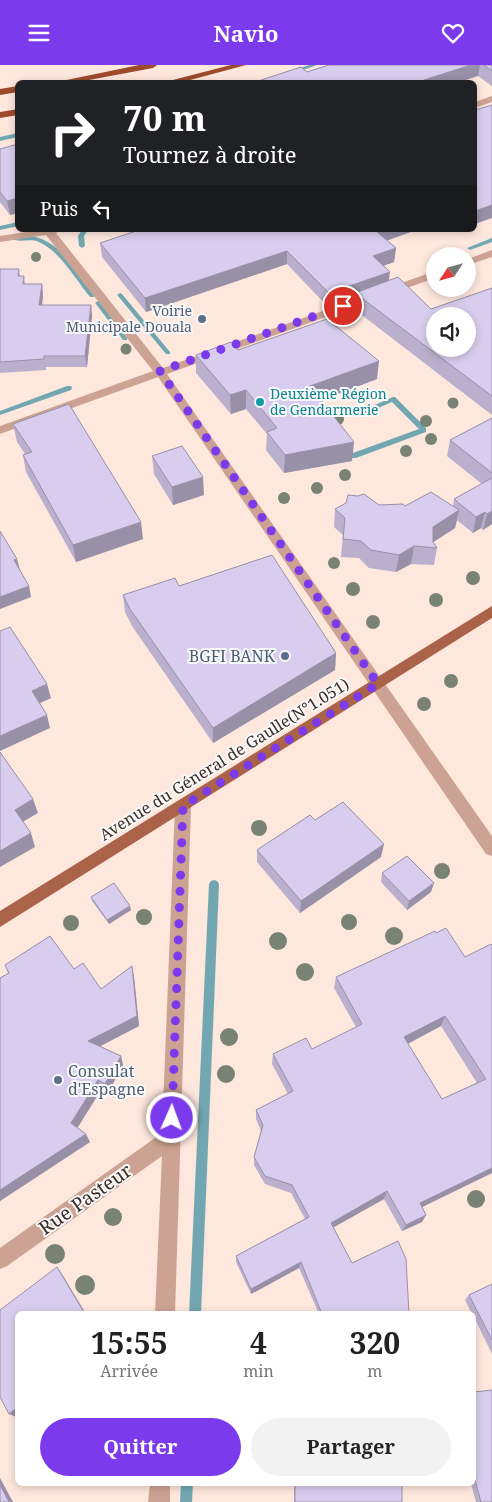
<!DOCTYPE html>
<html lang="fr">
<meta charset="utf-8">
<style>
:root{--surface:#fff;--page:#f2f2f2;--text:#222;--muted:#767676;--accent:#7c3aed}
body{margin:0;font-family:"Noto Serif",serif;background:var(--page);color:var(--text);height:100vh;display:flex;flex-direction:column;font-size:19px;white-space:nowrap}
*{box-sizing:border-box;margin:0}
p{font-size:16px;color:var(--muted)}
.icon{flex:none;width:28px;height:28px;fill:none;stroke:currentColor;stroke-width:2;stroke-linecap:round;stroke-linejoin:round}
.map{position:relative;flex:1;overflow:hidden}
.sheet{position:absolute;left:15px;top:1246px;width:461px;height:175px;display:flex;flex-direction:column;background:var(--surface);border-radius:8px;box-shadow:0 2px 8px #0003}
.sheet>*{flex:none}
.hud{position:absolute;left:15px;top:15px;width:462px;height:152px;border-radius:8px;box-shadow:0 2px 8px #0003;background:#202124;color:#fff;overflow:hidden}
.needle{width:32px;rotate:234deg}
.controls{position:absolute;left:426px;top:182px;display:grid;gap:10px}
.controls a{display:grid;place-items:center;width:50px;height:50px;border-radius:50%;background:var(--surface);box-shadow:0 2px 8px #0003;font-size:25px}
.pin{position:absolute;display:grid;place-items:center;width:42px;height:42px;color:#fff;margin:-21px;border:2px solid #fff;border-radius:50%;box-shadow:0 1px 5px #0007}
.me{position:absolute;width:55px;margin:-28px;rotate:2deg;stroke-linejoin:round;filter:drop-shadow(0 0 4px #0008)}
.turn{display:flex;align-items:center;gap:18px;height:105px;padding:0 25px;font-size:22px}
.turn .icon{width:65px;height:65px;stroke-width:2.5}
.turn b{display:block;font-size:35px;line-height:42px}
.then{display:flex;align-items:center;height:48px;padding:0 25px;background:#0003;gap:10px;font-size:19px}
.eta{display:flex;justify-content:space-evenly;align-items:center;height:85px;text-align:center}
.eta b{font-size:30px;font-weight:700;line-height:35px}
.primary-button{display:flex;gap:10px;margin-top:auto;padding:10px 25px}
.primary-button a{flex:1;height:58px;border-radius:30px;background:var(--accent);color:#fff;font-size:20px;font-weight:700;line-height:58px;text-align:center}
.primary-button a+a{background:var(--page);color:var(--text)}
header{display:flex;justify-content:space-between;align-items:center;height:65px;padding:0 25px;background:var(--accent);color:#fff;font-size:22px;font-weight:700}
.map>svg:first-child{display:block}
</style>
<header><svg class="icon" aria-label="menu" viewBox="0 0 24 24"><path d="M4 6h16M4 12h16M4 18h16"/></svg>Navio<svg class="icon" aria-label="heart" viewBox="0 0 24 24"><path d="M12 20l-8-8c-3-5 5-10 8-4 3-6 11-1 8 4z"/></svg></header>
<div class="map">
<svg width="492" height="1437" viewBox="0 0 492 1437">
<rect width="100%" height="100%" fill="#fee7dd"/>
<g fill="none" stroke-linecap="round" stroke-linejoin="round">
<g fill="#72a7b2" fill-rule="evenodd">
<path d="M 309,0 L 317,0 L 295,8 L 290,7 Z"/>
<path d="M 18,68 L 18,72 L 0,76 L 0,72 Z"/>
<path d="M 18,157 L 18,161 L 0,165 L 0,161 Z"/>
<path d="M 82,165 L 88,165 L 84,171 L 85,181 L 82,183 L 79,181 L 78,171 Z"/>
<path d="M 20,171 C 56,167 77,206 95,231 L 94,232 L 90,232 C 75,214 61,187 39,177 C 30,173 19,178 12,174 Z"/>
<path d="M 492,173 L 492,177 L 470,185 L 467,183 Z"/>
<path d="M 120,228 L 122,229 L 170,287 L 170,289 L 166,289 L 118,231 L 117,230 Z"/>
<path d="M 98,236 L 100,237 L 127,273 L 127,275 L 123,275 L 96,239 L 95,238 Z"/>
<path d="M 67,321 L 71,321 L 72,323 L 71,325 L 0,350 L 0,346 Z"/>
<path d="M 393,332 L 395,332 L 426,363 L 426,367 L 356,393 L 350,393 L 350,389 L 419,364 L 392,337 L 359,351 L 357,351 L 354,349 Z"/>
<path d="M 214,815 L 217,816 L 219,819 L 201,1249 L 189,1249 L 209,819 L 211,816 Z"/>
<path d="M 181,1419 L 193,1419 L 192,1437 L 180,1437 Z"/>
</g>
<g fill="#cca393" fill-rule="evenodd">
<path d="M 492,31 L 492,37 L 475,43 L 475,37 Z"/>
<path d="M 38,165 L 63,165 L 56,168 L 163,303 L 435,206 L 435,213 L 167,309 L 492,771 L 492,791 L 486,789 L 158,312 L 0,369 L 0,361 L 153,306 L 46,170 L 0,177 L 0,171 Z"/>
<path d="M 492,185 L 492,192 L 468,200 L 468,194 Z"/>
<path d="M 183,735 L 188,736 L 191,741 L 175,1249 L 155,1249 L 162,1091 L 7,1201 L 0,1204 L 0,1183 L 162,1068 L 175,741 L 178,736 Z"/>
<path d="M 150,1419 L 170,1419 L 170,1437 L 148,1437 Z"/>
</g>
<path fill="#aa6348" fill-rule="evenodd" d="M 492,541 L 492,553 L 0,862 L 0,846 Z"/>
<g fill="#9d4b2a" fill-rule="evenodd">
<path d="M 139,0 L 157,0 L 153,3 L 73,18 L 52,18 Z"/>
<path d="M 231,0 L 246,0 L 179,18 L 161,18 Z"/>
<path d="M 18,21 L 18,27 L 0,30 L 0,24 Z"/>
<path d="M 18,44 L 18,50 L 0,53 L 0,47 Z"/>
</g>
</g>
<g fill="#798374">
<circle cx="36" cy="192" r="5"/>
<circle cx="126" cy="284" r="5.5"/>
<circle cx="453" cy="338" r="5.5"/>
<circle cx="338" cy="354" r="6"/>
<circle cx="426" cy="356" r="6"/>
<circle cx="431" cy="374" r="6"/>
<circle cx="406" cy="386" r="6"/>
<circle cx="345" cy="410" r="6"/>
<circle cx="317" cy="423" r="6"/>
<circle cx="284" cy="433" r="6"/>
<circle cx="334" cy="498" r="6"/>
<circle cx="473" cy="513" r="7"/>
<circle cx="353" cy="524" r="7"/>
<circle cx="436" cy="535" r="7"/>
<circle cx="373" cy="557" r="7"/>
<circle cx="451" cy="616" r="7"/>
<circle cx="424" cy="639" r="7"/>
<circle cx="259" cy="763" r="8"/>
<circle cx="442" cy="806" r="8"/>
<circle cx="144" cy="852" r="8"/>
<circle cx="349" cy="857" r="8"/>
<circle cx="71" cy="858" r="8"/>
<circle cx="394" cy="871" r="9"/>
<circle cx="278" cy="876" r="9"/>
<circle cx="305" cy="907" r="9"/>
<circle cx="229" cy="972" r="9"/>
<circle cx="226" cy="1009" r="9"/>
<circle cx="476" cy="1134" r="9"/>
<circle cx="113" cy="1152" r="9"/>
<circle cx="55" cy="1189" r="10"/>
<circle cx="85" cy="1220" r="10"/>
</g>
<g fill="#bab0cd" fill-rule="evenodd">
<path d="M 329,0 L 492,0 L 492,21 L 478,11 L 307,7 Z"/>
<path d="M 18,79 L 18,148 L 10,150 L 0,137 L 0,84 Z"/>
<path d="M 139,165 L 416,165 L 387,175 L 396,183 L 394,197 L 383,201 L 389,216 L 431,244 L 492,223 L 492,350 L 354,244 L 355,233 L 328,242 L 287,199 L 146,247 L 102,192 L 100,178 Z"/>
<path d="M 0,204 L 19,204 L 20,211 L 24,211 L 25,219 L 42,219 L 43,230 L 42,240 L 91,240 L 92,251 L 87,302 L 46,302 L 46,305 L 0,308 Z"/>
<path d="M 238,285 L 377,314 L 321,335 L 352,396 L 284,408 L 266,385 L 267,369 L 246,344 L 231,349 L 196,308 L 196,290 Z"/>
<path d="M 492,353 L 492,459 L 483,465 L 481,463 L 473,468 L 457,455 L 455,463 L 433,477 L 437,483 L 434,500 L 411,499 L 396,507 L 369,503 L 359,493 L 341,492 L 343,470 L 334,462 L 335,444 L 379,440 L 405,441 L 453,441 L 454,434 L 482,419 L 447,391 L 450,375 Z"/>
<path d="M 13,359 L 143,474 L 76,497 L 26,407 L 23,390 L 25,389 L 17,377 Z"/>
<path d="M 152,391 L 204,430 L 173,440 L 154,409 Z"/>
<path d="M 179,521 L 336,588 L 335,605 L 213,678 L 132,561 L 125,547 L 123,530 Z"/>
<path d="M 315,755 L 381,792 L 300,848 L 257,797 L 257,785 Z"/>
<path d="M 382,808 L 431,827 L 407,845 L 381,817 Z"/>
<path d="M 91,832 L 131,845 L 109,859 L 92,836 Z"/>
<path d="M 491,879 L 492,1108 L 422,1142 L 426,1150 L 422,1157 L 402,1166 L 384,1134 L 333,1162 L 352,1198 L 409,1249 L 319,1249 L 299,1203 L 251,1229 L 236,1197 L 236,1191 L 305,1154 L 291,1128 L 265,1119 L 254,1100 L 254,1092 L 261,1066 L 256,1054 L 256,1045 L 288,1029 L 272,999 L 273,989 L 312,984 L 356,962 L 334,923 L 336,912 L 465,892 ZM 441,961 L 477,1018 L 442,1034 L 408,979 Z"/>
<path d="M 5,900 L 74,904 L 101,924 L 134,912 L 139,961 L 100,981 L 121,991 L 123,1000 L 108,1028 L 101,1025 L 77,1062 L 90,1077 L 0,1136 L 8,908 Z"/>
<path d="M 492,1219 L 492,1289 L 474,1252 L 474,1249 L 472,1249 L 465,1235 L 469,1230 Z"/>
<path d="M 474,1327 L 492,1437 L 476,1437 L 471,1419 L 474,1419 Z"/>
<rect x="294" y="1419" width="108" height="18"/>
</g>
<g fill="#9790a7">
<path d="M 471,0 L 480,0 L 478,11 L 457,18 L 424,18 L 424,15 Z"/>
<path d="M 18,133 L 18,148 L 10,150 L 7,136 Z"/>
<path d="M 492,140 L 492,153 L 475,159 L 475,146 Z"/>
<path d="M 378,165 L 416,165 L 375,180 L 376,166 Z"/>
<path d="M 396,183 L 394,197 L 372,205 L 373,191 Z"/>
<path d="M 287,186 L 287,199 L 146,247 L 145,233 Z"/>
<path d="M 390,207 L 388,221 L 355,228 L 355,233 L 328,242 L 329,228 Z"/>
<path d="M 42,219 L 43,230 L 41,251 L 39,240 Z"/>
<path d="M 91,240 L 92,251 L 87,302 L 85,291 Z"/>
<path d="M 379,296 L 377,314 L 309,340 L 310,321 Z"/>
<path d="M 246,325 L 246,344 L 231,349 L 230,330 Z"/>
<path d="M 354,377 L 352,396 L 284,408 L 285,390 Z"/>
<path d="M 203,412 L 204,430 L 173,440 L 172,422 Z"/>
<path d="M 459,445 L 455,463 L 429,480 L 433,462 Z"/>
<path d="M 492,446 L 492,459 L 483,465 L 487,449 Z"/>
<path d="M 485,447 L 481,463 L 473,468 L 476,452 Z"/>
<path d="M 141,457 L 143,474 L 76,497 L 73,480 Z"/>
<path d="M 414,481 L 411,499 L 396,507 L 399,490 Z"/>
<path d="M 17,494 L 20,505 L 14,495 Z"/>
<path d="M 29,521 L 31,532 L 0,544 L 0,532 Z"/>
<path d="M 336,588 L 335,605 L 213,678 L 213,663 Z"/>
<path d="M 47,619 L 51,633 L 36,640 L 32,626 Z"/>
<path d="M 47,650 L 50,663 L 0,686 L 0,671 Z"/>
<path d="M 33,734 L 38,748 L 19,759 L 15,745 Z"/>
<path d="M 31,768 L 35,782 L 0,802 L 0,786 Z"/>
<path d="M 384,779 L 381,792 L 300,848 L 301,836 Z"/>
<path d="M 434,818 L 431,827 L 407,845 L 409,836 Z"/>
<path d="M 130,841 L 131,845 L 109,859 L 107,855 Z"/>
<path d="M 132,901 L 134,912 L 139,961 L 91,986 L 88,976 Z"/>
<path d="M 445,951 L 441,961 L 401,982 L 404,972 Z"/>
<path d="M 121,991 L 123,1000 L 108,1028 L 105,1019 Z"/>
<path d="M 98,1015 L 101,1025 L 75,1067 L 71,1058 Z"/>
<path d="M 86,1069 L 90,1077 L 0,1136 L 0,1125 Z"/>
<path d="M 492,1103 L 492,1108 L 416,1145 L 420,1138 Z"/>
<path d="M 387,1126 L 384,1134 L 329,1165 L 331,1158 Z"/>
<path d="M 426,1150 L 422,1157 L 402,1166 L 406,1160 Z"/>
<path d="M 301,1197 L 299,1203 L 251,1229 L 251,1224 Z"/>
<path d="M 57,1202 L 62,1209 L 86,1249 L 85,1249 Z"/>
<path d="M 18,1342 L 18,1351 L 16,1352 L 9,1349 Z"/>
<path d="M 0,1413 L 13,1437 L 9,1437 L 0,1420 Z"/>
</g>
<g fill="#d8cdee" stroke="#9790a7" fill-rule="evenodd">
<path d="M 329,0 L 471,0 L 424,15 L 427,18 L 252,18 L 301,2 L 307,7 Z"/>
<path d="M 484,0 L 492,0 L 492,6 Z"/>
<path d="M 492,40 L 492,140 L 475,146 L 475,45 Z"/>
<path d="M 18,79 L 18,133 L 7,136 L 0,127 L 0,84 Z"/>
<path d="M 139,165 L 378,165 L 376,166 L 396,183 L 373,191 L 390,207 L 329,228 L 287,186 L 145,233 L 100,178 Z"/>
<path d="M 0,204 L 19,204 L 18,211 L 24,211 L 23,219 L 42,219 L 39,240 L 91,240 L 85,291 L 44,291 L 44,294 L 0,297 Z"/>
<path d="M 398,212 L 431,244 L 492,223 L 492,331 L 355,228 ZM 435,251 L 468,251 L 468,284 L 435,284 Z"/>
<path d="M 327,254 L 379,296 L 310,321 L 354,377 L 285,390 L 267,367 L 277,363 L 246,325 L 230,330 L 196,290 L 231,277 L 238,285 Z"/>
<path d="M 69,339 L 141,457 L 73,480 L 23,390 L 32,387 L 13,359 Z"/>
<path d="M 492,353 L 492,408 L 450,375 Z"/>
<path d="M 182,381 L 203,412 L 172,422 L 152,391 Z"/>
<path d="M 492,413 L 492,446 L 487,449 L 485,447 L 476,452 L 454,434 Z"/>
<path d="M 431,427 L 459,445 L 433,462 L 433,477 L 437,483 L 414,481 L 399,490 L 371,485 L 361,476 L 343,474 L 345,453 L 335,444 L 346,438 L 348,430 L 358,431 L 364,429 L 379,440 L 403,439 L 405,441 Z"/>
<path d="M 0,466 L 17,494 L 14,495 L 29,521 L 0,532 Z"/>
<path d="M 272,490 L 336,588 L 213,663 L 130,544 L 123,530 L 175,513 L 179,521 Z"/>
<path d="M 10,562 L 47,619 L 32,626 L 47,650 L 0,671 L 0,566 Z"/>
<path d="M 0,687 L 33,734 L 15,745 L 31,768 L 0,786 Z"/>
<path d="M 343,737 L 384,779 L 301,836 L 257,785 L 310,750 L 315,755 Z"/>
<path d="M 407,791 L 434,818 L 409,836 L 382,808 Z"/>
<path d="M 114,818 L 130,841 L 107,855 L 91,832 Z"/>
<path d="M 446,863 L 465,892 L 491,879 L 492,880 L 492,1103 L 420,1138 L 426,1150 L 406,1160 L 387,1126 L 331,1158 L 352,1198 L 398,1176 L 406,1194 L 409,1249 L 322,1249 L 301,1197 L 251,1224 L 236,1191 L 309,1152 L 292,1120 L 265,1111 L 254,1092 L 263,1060 L 256,1045 L 293,1026 L 273,989 L 306,973 L 312,984 L 362,959 L 336,912 L 435,866 L 436,868 ZM 445,951 L 486,1014 L 442,1034 L 404,972 Z"/>
<path d="M 50,871 L 74,904 L 83,898 L 101,924 L 132,901 L 137,951 L 88,976 L 121,991 L 105,1019 L 98,1015 L 71,1058 L 86,1069 L 0,1125 L 0,913 L 9,908 L 5,900 Z"/>
<path d="M 57,1202 L 85,1249 L 18,1249 L 18,1342 L 9,1349 L 0,1332 L 0,1245 Z"/>
<path d="M 492,1219 L 492,1275 L 469,1230 Z"/>
<path d="M 492,1325 L 492,1437 L 481,1437 L 474,1411 L 474,1327 Z"/>
<rect x="295" y="1419" width="107" height="18"/>
<path d="M 0,1420 L 9,1437 L 0,1437 Z"/>
</g>
<g fill="none" stroke-linecap="round" stroke-linejoin="round">
<path stroke="#7c3aed" stroke-width="9" stroke-dasharray="0 16.2" d="M 172,1053 L 183,741 L 378,619 L 160,306 L 343,241"/>
</g>
<g fill="#5c6f8a" stroke="#f9f9f9" stroke-width="2">
<circle cx="202" cy="254" r="5"/>
<circle cx="285" cy="591" r="5"/>
<circle cx="58" cy="1015" r="5"/>
</g>
<circle fill="#0f9aa8" stroke="#f9f9f9" stroke-width="2" cx="260" cy="337" r="5"/>
<g text-anchor="middle" stroke-width="4" stroke-linejoin="round" paint-order="stroke">
<g font-size="14" fill="#4e5e75" stroke="#f9f9f9" text-anchor="end">
<text x="192" y="251">Voirie<tspan x="192" dy="16">Municipale Douala</tspan></text>
</g>
<g font-size="14" fill="#0d838f" stroke="#f9f9f9" text-anchor="start">
<text x="270" y="334">Deuxième Région<tspan x="270" dy="16">de Gendarmerie</tspan></text>
</g>
<g font-size="16" fill="#4e5e75" stroke="#f9f9f9" text-anchor="end">
<text x="275" y="597">BGFI BANK</text>
<text x="68" y="1012" text-anchor="start">Consulat<tspan x="68" dy="18">d'Espagne</tspan></text>
</g>
<g font-size="16" fill="#3b2d27" stroke="#f9f9f9">
<text transform="translate(224 694) rotate(-32)" y="6">Avenue du Géneral de Gaulle(N°1.051)</text>
</g>
<g font-size="19" fill="#3b2d27" stroke="#f9f9f9">
<text transform="translate(85 1134) rotate(-35)" y="7">Rue Pasteur</text>
</g>
</g>
</svg>
<div class="controls">
<a><svg class="needle" viewBox="-14 -14 28 28"><path d="M0-13l5 13h-10z" fill="#e53935"/><path d="M0 13l5-13h-10z" fill="#767676"/></svg></a>
<a><svg class="icon" aria-label="sound" viewBox="0 0 24 24"><path d="M4 9h4l5-4v14l-5-4H4zM17 9q2 3 0 6"/></svg></a>
</div>
<div class="pin" style="left:343px;top:241px;background:#d93025"><svg class="icon" aria-label="arrive" viewBox="0 0 24 24"><path d="M6 21V4h12l-3 4 3 4H6"/></svg></div>
<svg class="me" style="left:172px;top:1053px" viewBox="-20 -20 40 40"><circle r="17" fill="#7c3aed" stroke="#fff" stroke-width="3"/><path d="M0-11L8 9 0 5-8 9z" fill="#fff"/></svg>
<div class="hud">
<div class="turn"><svg class="icon" aria-label="right" viewBox="0 0 24 24"><path d="M7 20v-9h11M14 6l5 5-5 5"/></svg><div><b>70 m</b>Tournez à droite</div></div>
<div class="then">Puis<svg class="icon" aria-label="left" viewBox="0 0 24 24"><path d="M17 20v-9H6M10 6l-5 5 5 5"/></svg></div>
</div>
<section class="sheet">
<div class="eta">
<div><b>15:55</b><p>Arrivée</p></div>
<div><b>4</b><p>min</p></div>
<div><b>320</b><p>m</p></div>
</div>
<div class="primary-button"><a>Quitter</a><a>Partager</a></div>
</section>
</div>
